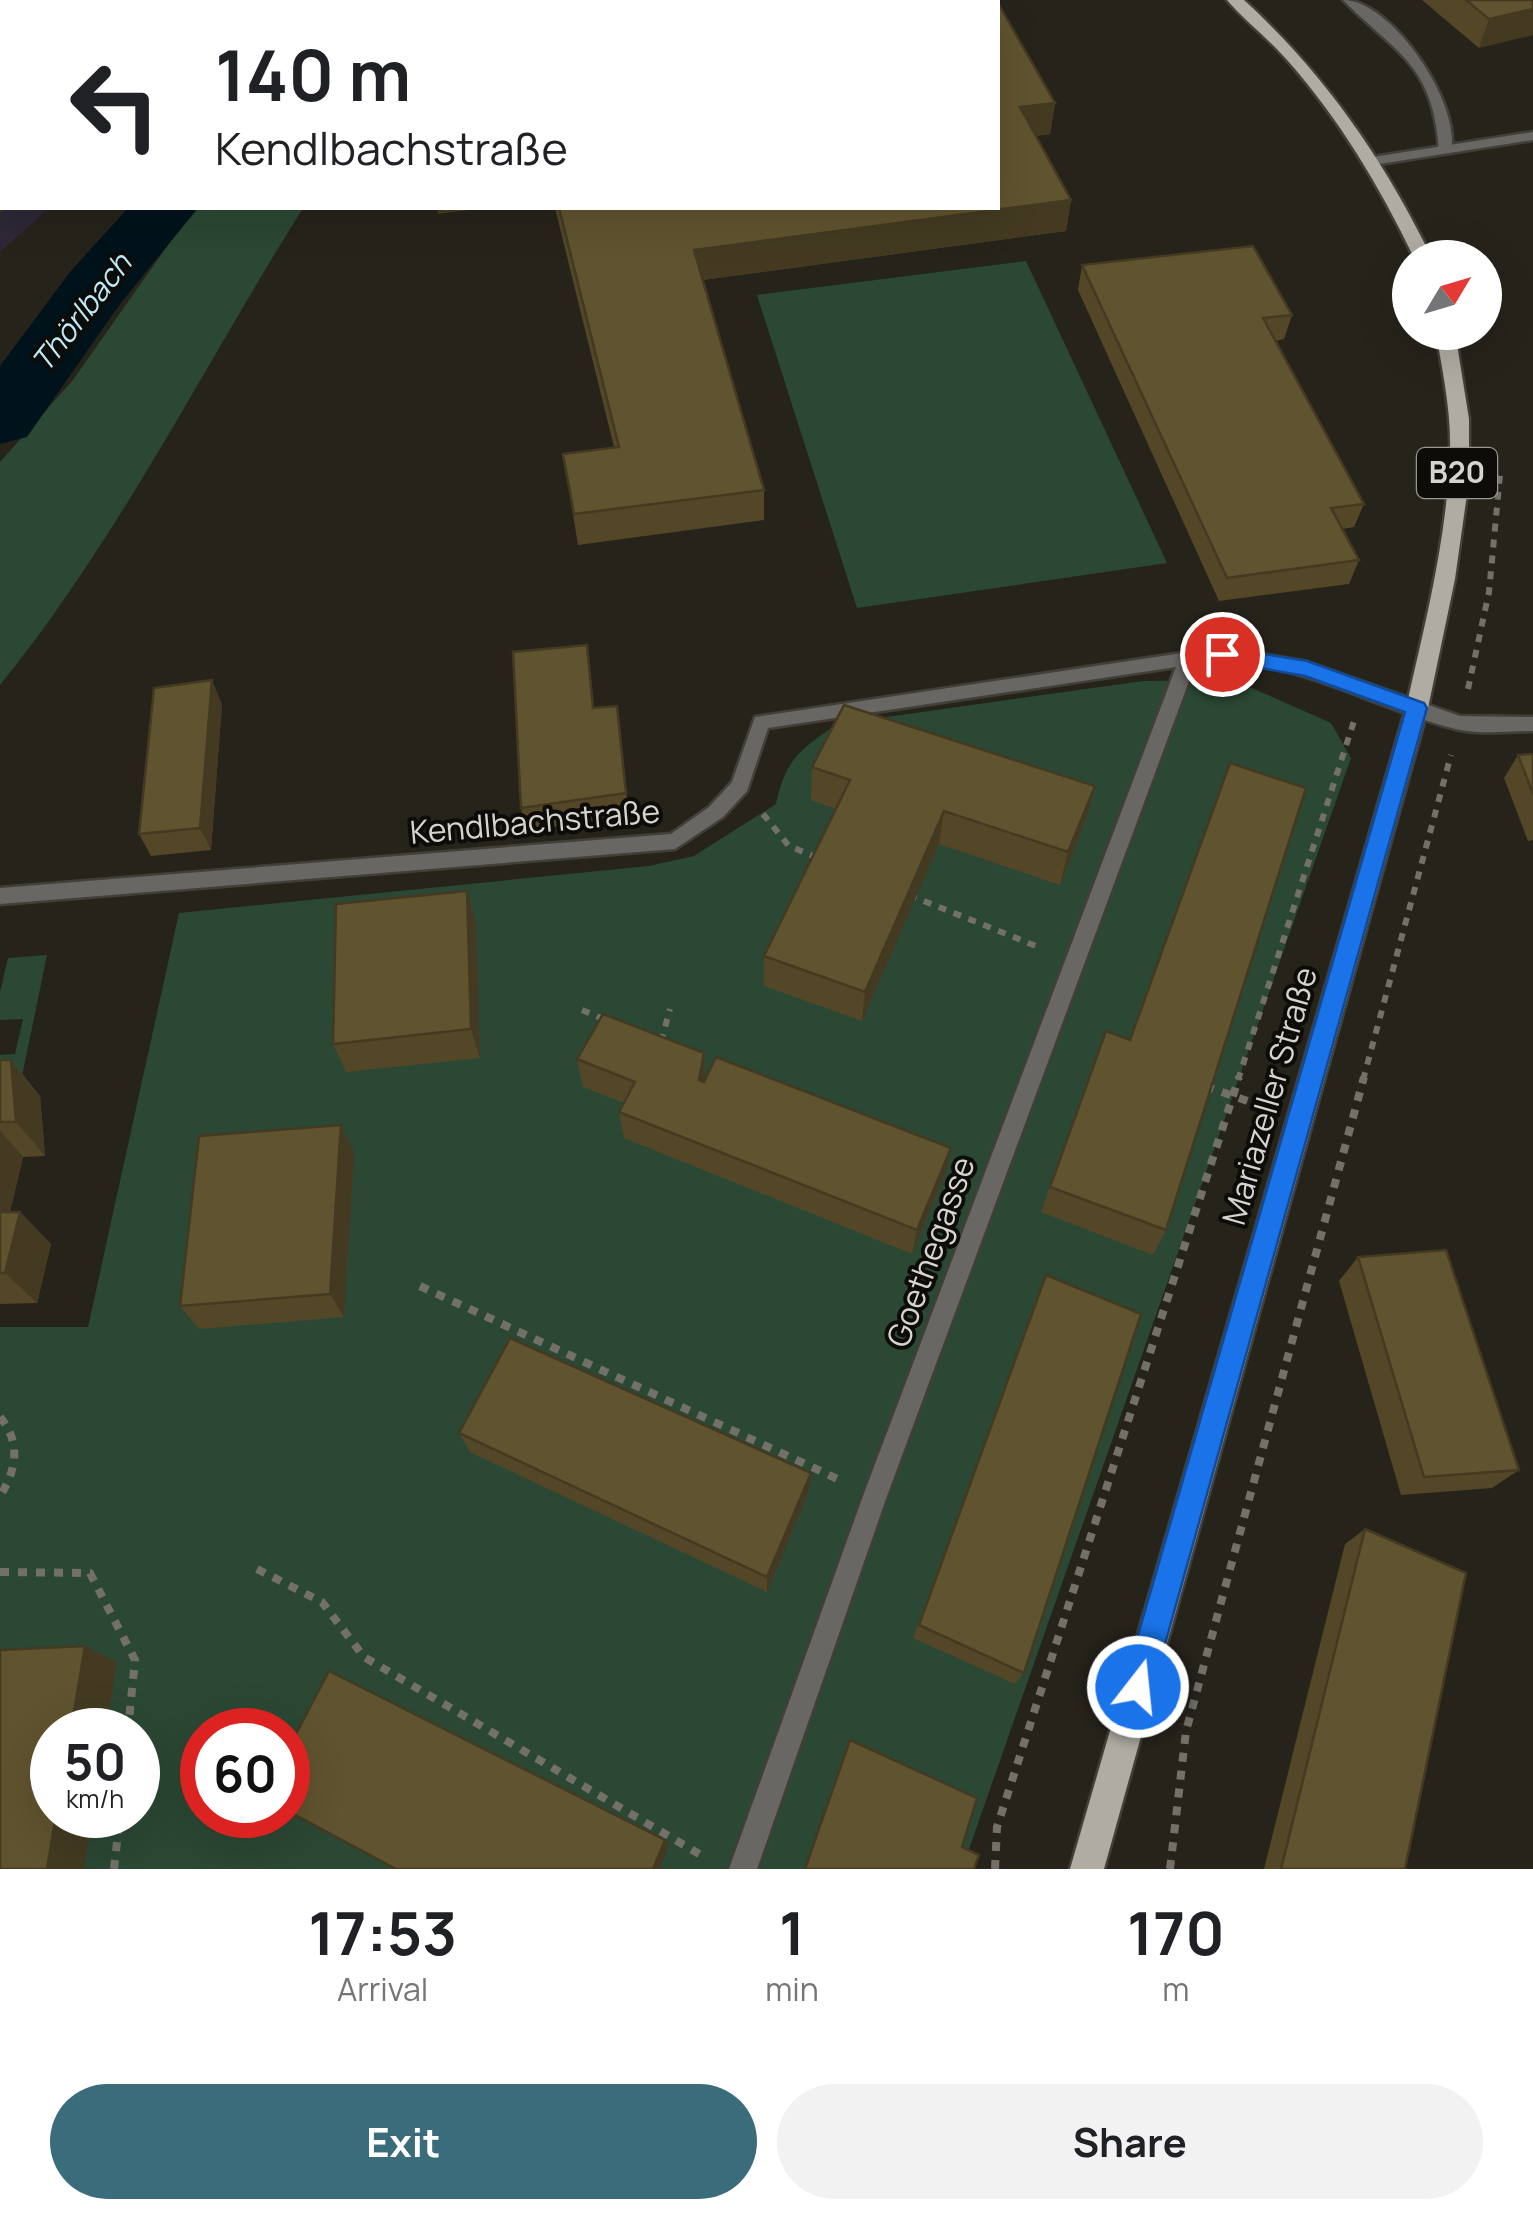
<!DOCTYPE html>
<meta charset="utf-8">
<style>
:root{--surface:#fff;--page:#f2f2f2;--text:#202124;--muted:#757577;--accent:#3b6c7c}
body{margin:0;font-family:Manrope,sans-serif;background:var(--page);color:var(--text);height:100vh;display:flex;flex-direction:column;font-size:38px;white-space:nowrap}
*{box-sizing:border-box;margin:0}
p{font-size:32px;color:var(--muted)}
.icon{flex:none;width:55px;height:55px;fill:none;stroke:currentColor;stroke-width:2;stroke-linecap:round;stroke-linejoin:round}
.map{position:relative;height:1869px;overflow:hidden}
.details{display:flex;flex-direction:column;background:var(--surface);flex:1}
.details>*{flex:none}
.guide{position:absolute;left:0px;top:0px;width:1000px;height:210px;box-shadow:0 10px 40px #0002;background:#fff;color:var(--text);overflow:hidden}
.needle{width:65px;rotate:52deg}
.tools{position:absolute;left:1392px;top:240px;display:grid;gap:20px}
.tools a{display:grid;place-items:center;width:110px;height:110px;border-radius:50%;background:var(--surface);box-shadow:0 10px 40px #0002;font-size:50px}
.speed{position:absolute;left:30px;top:1708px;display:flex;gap:20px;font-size:50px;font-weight:700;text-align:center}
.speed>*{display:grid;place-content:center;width:130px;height:130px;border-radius:50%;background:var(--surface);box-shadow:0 10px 40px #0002;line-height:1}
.speed small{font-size:25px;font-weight:400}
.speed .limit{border:15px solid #d22;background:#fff;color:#111}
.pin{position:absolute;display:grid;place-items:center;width:85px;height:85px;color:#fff;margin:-42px;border:5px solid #fff;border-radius:50%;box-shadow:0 2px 10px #0007}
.me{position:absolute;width:110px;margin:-55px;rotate:16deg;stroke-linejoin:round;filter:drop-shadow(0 0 8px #0008)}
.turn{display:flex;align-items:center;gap:35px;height:210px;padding:0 50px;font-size:45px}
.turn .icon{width:130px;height:130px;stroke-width:2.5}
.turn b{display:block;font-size:70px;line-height:85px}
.eta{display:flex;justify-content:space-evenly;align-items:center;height:170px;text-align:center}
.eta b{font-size:60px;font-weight:700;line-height:70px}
.primary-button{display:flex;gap:20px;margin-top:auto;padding:20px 50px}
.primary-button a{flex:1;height:115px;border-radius:60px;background:var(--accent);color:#fff;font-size:40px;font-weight:700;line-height:115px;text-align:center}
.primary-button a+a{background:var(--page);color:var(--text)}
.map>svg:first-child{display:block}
</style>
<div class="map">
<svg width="1533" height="1869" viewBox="0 0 1533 1869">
<rect width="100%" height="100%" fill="#26231b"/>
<path fill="#2d2737" d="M 0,12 L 2,208 L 49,208 L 0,252 Z"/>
<g fill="#2b4834" fill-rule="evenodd">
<path d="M 194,208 L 303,208 C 203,367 119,538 0,685 L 0,462 L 73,380 Z"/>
<path d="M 1026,261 L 1167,563 L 857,608 L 757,295 Z"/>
<path d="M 1234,680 L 1331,723 L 1351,758 L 962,1869 L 0,1869 L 0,1327 L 88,1327 L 179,913 L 649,866 L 694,856 L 776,804 C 786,758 800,750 837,724 L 1143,681 ZM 52,1730 L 138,1730 L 138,1815 L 52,1815 ZM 202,1730 L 288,1730 L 288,1815 L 202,1815 Z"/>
<path d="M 47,955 L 21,1081 L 0,1083 L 0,1055 L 15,1054 L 23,1019 L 0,1020 L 0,992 L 8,958 Z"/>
</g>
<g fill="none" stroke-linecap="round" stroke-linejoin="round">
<path fill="#00131a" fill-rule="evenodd" d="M 128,208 L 198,208 L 120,304 L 27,437 L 0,444 L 0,366 L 70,272 Z"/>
<g stroke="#423f38" stroke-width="5">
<path id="lane" d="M 1343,0 C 1392,0 1462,104 1451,153 L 1439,150 C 1433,64 1397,54 1343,0 Z"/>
</g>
<g stroke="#423f38" stroke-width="5">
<g id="street">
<path d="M 1533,132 L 1533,140 L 1373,165 L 1366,161 L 1373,157 Z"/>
<path d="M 1222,647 L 1307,662 L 1460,716 L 1533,717 L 1533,731 C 1509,731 1479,735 1456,729 C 1369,708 1287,651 1195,665 L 887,1496 L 757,1869 L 729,1869 L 863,1496 L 1176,667 L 768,728 L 747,791 L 723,817 L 675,849 L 0,904 L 0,888 L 671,834 L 709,807 L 732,782 L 755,717 Z"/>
</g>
</g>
<g stroke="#423f38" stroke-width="5">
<g id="primary">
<path d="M 1227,0 L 1244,0 C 1325,74 1384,160 1432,258 L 1414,258 C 1380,187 1340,120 1288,61 C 1269,39 1246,22 1227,0 Z"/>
<path d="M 1436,332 L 1455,332 L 1469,419 L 1469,480 L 1455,579 L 1428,708 L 1104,1869 L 1070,1869 L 1406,708 C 1425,623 1448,536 1450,448 C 1451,409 1442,370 1436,332 Z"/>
</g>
</g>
<g stroke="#727069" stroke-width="6" stroke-dasharray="8 8" stroke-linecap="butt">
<path d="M 1468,689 L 1489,592 L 1500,475"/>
<path d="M 763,814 L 789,846 L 818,858"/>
<path d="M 909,895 L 1041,948"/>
<path d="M 582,1010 L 608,1021"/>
<path d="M 661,1042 L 670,1009"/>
<path d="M 1238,1080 L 1354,721"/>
<path d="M 1363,1080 L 1451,755"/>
</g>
<g stroke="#727069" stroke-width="8" stroke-dasharray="9 9" stroke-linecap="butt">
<path d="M 1205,1086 L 1264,1107"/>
<path d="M 420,1286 L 842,1481"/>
<path d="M 0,1417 C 21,1442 17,1469 0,1496"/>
<path d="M 257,1569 L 322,1602 L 364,1657 L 706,1858"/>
<path d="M 0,1572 L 90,1573 L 135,1660 L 128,1730"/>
<path d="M 114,1869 L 120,1815"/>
<path d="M 995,1869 L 997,1827 L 1239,1077"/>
<path d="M 1170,1869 L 1186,1731 L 1364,1077"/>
</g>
<use href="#lane" fill="#696763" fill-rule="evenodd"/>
<use href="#street" fill="#696763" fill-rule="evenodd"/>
<use href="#primary" fill="#afaca3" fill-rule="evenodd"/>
</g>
<g fill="#534728">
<path d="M 0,0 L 134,0 L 133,2 L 2,2 L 2,82 L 0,81 Z"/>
<path d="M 1422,0 L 1533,0 L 1479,48 Z"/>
<path d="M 998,3 L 1055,103 L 1050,134 L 1036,136 L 1071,200 L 1066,231 L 703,280 L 764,490 L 764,520 L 578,545 L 563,454 L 614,447 L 555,208 L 998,208 Z"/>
<path d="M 1082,265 L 1292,315 L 1284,339 L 1275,341 L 1364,504 L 1354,527 L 1342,529 L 1359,560 L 1349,584 L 1219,601 L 1078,290 Z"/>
<path d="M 587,645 L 594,708 L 617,706 L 629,816 L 526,831 L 521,808 Z"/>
<path d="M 222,704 L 211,850 L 151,856 L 139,834 Z"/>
<path d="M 1533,754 L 1533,840 L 1528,841 L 1504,778 L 1518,755 Z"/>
<path d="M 812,767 L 1086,819 L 1060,885 L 939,844 L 862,1021 L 764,986 L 764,956 L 836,809 L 811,800 Z"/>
<path d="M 467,891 L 476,922 L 480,1058 L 346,1072 L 333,1044 Z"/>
<path d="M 1106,1031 L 1166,1230 L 1153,1255 L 1041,1212 Z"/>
<path d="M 704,1053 L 705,1079 L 951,1148 L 945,1174 L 912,1254 L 624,1138 L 619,1112 L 624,1103 L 583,1087 L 577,1059 Z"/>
<path d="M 0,1060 L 11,1060 L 40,1096 L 45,1156 L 23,1157 L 10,1212 L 20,1212 L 51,1244 L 37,1303 L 0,1304 Z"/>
<path d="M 354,1152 L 344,1317 L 199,1329 L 180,1306 Z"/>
<path d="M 1358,1257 L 1519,1470 L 1492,1488 L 1401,1495 L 1339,1281 Z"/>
<path d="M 1037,1299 L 1024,1673 L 1015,1684 L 913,1638 Z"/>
<path d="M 459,1433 L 811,1473 L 809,1491 L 767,1592 L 470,1452 Z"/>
<path d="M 1365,1529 L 1405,1869 L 1264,1869 L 1345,1544 Z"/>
</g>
<g fill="#433a21">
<path d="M 111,0 L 134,0 L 133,2 L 112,2 Z"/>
<path d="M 1533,9 L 1533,35 L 1479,48 L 1489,19 Z"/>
<path d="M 1055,103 L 1050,134 L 1016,139 L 1020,107 Z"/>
<path d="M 2,157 L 2,208 L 10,208 L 0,212 L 0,158 Z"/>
<path d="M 1071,200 L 1066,231 L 695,281 L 694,250 Z"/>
<path d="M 437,208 L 485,208 L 438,214 Z"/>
<path d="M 212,680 L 222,704 L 211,850 L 200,828 Z"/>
<path d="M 1095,786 L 1086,819 L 1060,885 L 1068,852 Z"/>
<path d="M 944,811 L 939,844 L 862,1021 L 865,992 Z"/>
<path d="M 467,891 L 476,922 L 480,1058 L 471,1029 Z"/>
<path d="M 704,1053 L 705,1080 L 701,1107 L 699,1080 Z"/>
<path d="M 11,1060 L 40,1096 L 45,1156 L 16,1122 Z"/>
<path d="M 341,1125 L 354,1152 L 344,1317 L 330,1294 Z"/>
<path d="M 0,1130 L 23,1157 L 2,1244 L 0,1243 Z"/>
<path d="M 951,1148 L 945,1174 L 912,1254 L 917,1230 Z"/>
<path d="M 20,1212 L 51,1244 L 37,1303 L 5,1273 Z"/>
<path d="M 811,1473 L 809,1491 L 767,1592 L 767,1577 Z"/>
<path d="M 85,1646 L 117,1662 L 106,1730 L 71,1730 Z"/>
<path d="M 56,1815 L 93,1815 L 84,1869 L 47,1869 Z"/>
<path d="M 665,1840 L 669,1846 L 659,1869 L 653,1869 Z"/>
</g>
<g fill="#60532f" stroke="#433a21" stroke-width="2.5">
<path d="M 0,0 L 96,0 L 92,2 L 2,2 L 2,61 L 0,60 Z"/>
<path d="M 1466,0 L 1533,0 L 1533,9 L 1489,19 Z"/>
<path d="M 998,3 L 1055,103 L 1020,107 L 1071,200 L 694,250 L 764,490 L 574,514 L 563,454 L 619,447 L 559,208 L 998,208 Z"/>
<path d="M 0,137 L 2,139 L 2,157 L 0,158 Z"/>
<path d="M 1253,246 L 1292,315 L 1263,318 L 1364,504 L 1331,508 L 1359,560 L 1227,578 L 1082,265 Z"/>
<path d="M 587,645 L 593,708 L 617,706 L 626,793 L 521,808 L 513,652 Z"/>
<path d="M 212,680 L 200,828 L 139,834 L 154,688 Z"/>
<path d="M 844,705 L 1095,786 L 1068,852 L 944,811 L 865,992 L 764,956 L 850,780 L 812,767 Z"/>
<path d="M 1533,754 L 1533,794 L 1518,755 Z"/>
<path d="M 1230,763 L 1306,788 L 1166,1230 L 1050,1187 L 1106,1031 L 1130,1040 Z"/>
<path d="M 467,891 L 471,1029 L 333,1044 L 336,904 Z"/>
<path d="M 603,1014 L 704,1053 L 699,1080 L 704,1082 L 716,1057 L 951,1148 L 917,1230 L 619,1112 L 635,1082 L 577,1059 Z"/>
<path d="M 0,1060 L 11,1060 L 16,1122 L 0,1122 Z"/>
<path d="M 341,1125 L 330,1294 L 180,1306 L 199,1136 Z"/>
<path d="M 0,1212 L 20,1212 L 5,1273 L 0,1273 Z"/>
<path d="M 1446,1250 L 1519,1470 L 1424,1477 L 1358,1257 Z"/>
<path d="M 1046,1275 L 1141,1314 L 1024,1673 L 919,1625 Z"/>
<path d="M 510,1338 L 811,1473 L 767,1577 L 459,1433 Z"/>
<path d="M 1365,1529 L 1466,1573 L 1405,1869 L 1281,1869 Z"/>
<path d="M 85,1646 L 71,1730 L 52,1730 L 52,1815 L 56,1815 L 47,1869 L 0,1869 L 0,1650 Z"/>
<path d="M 329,1671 L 665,1840 L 653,1869 L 396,1869 L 288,1811 L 288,1749 Z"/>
<path d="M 850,1740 L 977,1798 L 962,1847 L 979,1855 L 974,1869 L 805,1869 Z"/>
</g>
<path fill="#1a73e8" stroke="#114b97" stroke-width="2.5" d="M 1222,647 L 1307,661 L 1424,703 L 1427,708 L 1153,1687 L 1149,1698 L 1138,1702 L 1128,1698 L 1123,1687 L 1405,712 L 1305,676 L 1215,660 L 1215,649 Z"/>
<g text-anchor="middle" stroke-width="8" stroke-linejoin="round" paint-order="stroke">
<g font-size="30" font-style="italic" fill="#bdeaf9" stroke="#0e0c09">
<text transform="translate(82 313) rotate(-52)" y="10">Thörlbach</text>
</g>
<rect fill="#0e0c09" stroke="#9a9894" stroke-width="2.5" x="1417" y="448" width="80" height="50" rx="8"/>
<g font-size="30" font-weight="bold" fill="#d6d4cf">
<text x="1457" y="483">B20</text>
</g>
<g font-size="32" fill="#d6d4cf" stroke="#0e0c09">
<text transform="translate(535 822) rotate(-5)" y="11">Kendlbachstraße</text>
<text transform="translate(1270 1096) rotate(-74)" y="11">Mariazeller Straße</text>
<text transform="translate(931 1252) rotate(-70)" y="11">Goethegasse</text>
</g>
</g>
</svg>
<div class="tools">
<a><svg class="needle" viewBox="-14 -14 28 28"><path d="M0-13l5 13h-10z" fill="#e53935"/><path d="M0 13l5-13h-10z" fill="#757577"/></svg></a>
</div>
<div class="speed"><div>50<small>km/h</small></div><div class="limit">60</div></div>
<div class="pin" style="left:1222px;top:654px;background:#d93025"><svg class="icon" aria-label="arrive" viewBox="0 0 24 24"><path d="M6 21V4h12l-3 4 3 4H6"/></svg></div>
<svg class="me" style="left:1138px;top:1687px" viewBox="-20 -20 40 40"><circle r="17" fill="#1a73e8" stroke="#fff" stroke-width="3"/><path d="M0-11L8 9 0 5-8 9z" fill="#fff"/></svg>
<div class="guide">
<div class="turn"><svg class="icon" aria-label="left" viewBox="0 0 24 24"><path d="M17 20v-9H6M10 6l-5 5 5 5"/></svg><div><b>140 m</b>Kendlbachstraße</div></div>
</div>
</div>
<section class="details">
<div class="eta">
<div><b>17:53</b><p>Arrival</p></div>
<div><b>1</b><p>min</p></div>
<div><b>170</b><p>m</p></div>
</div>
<div class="primary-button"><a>Exit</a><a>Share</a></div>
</section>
